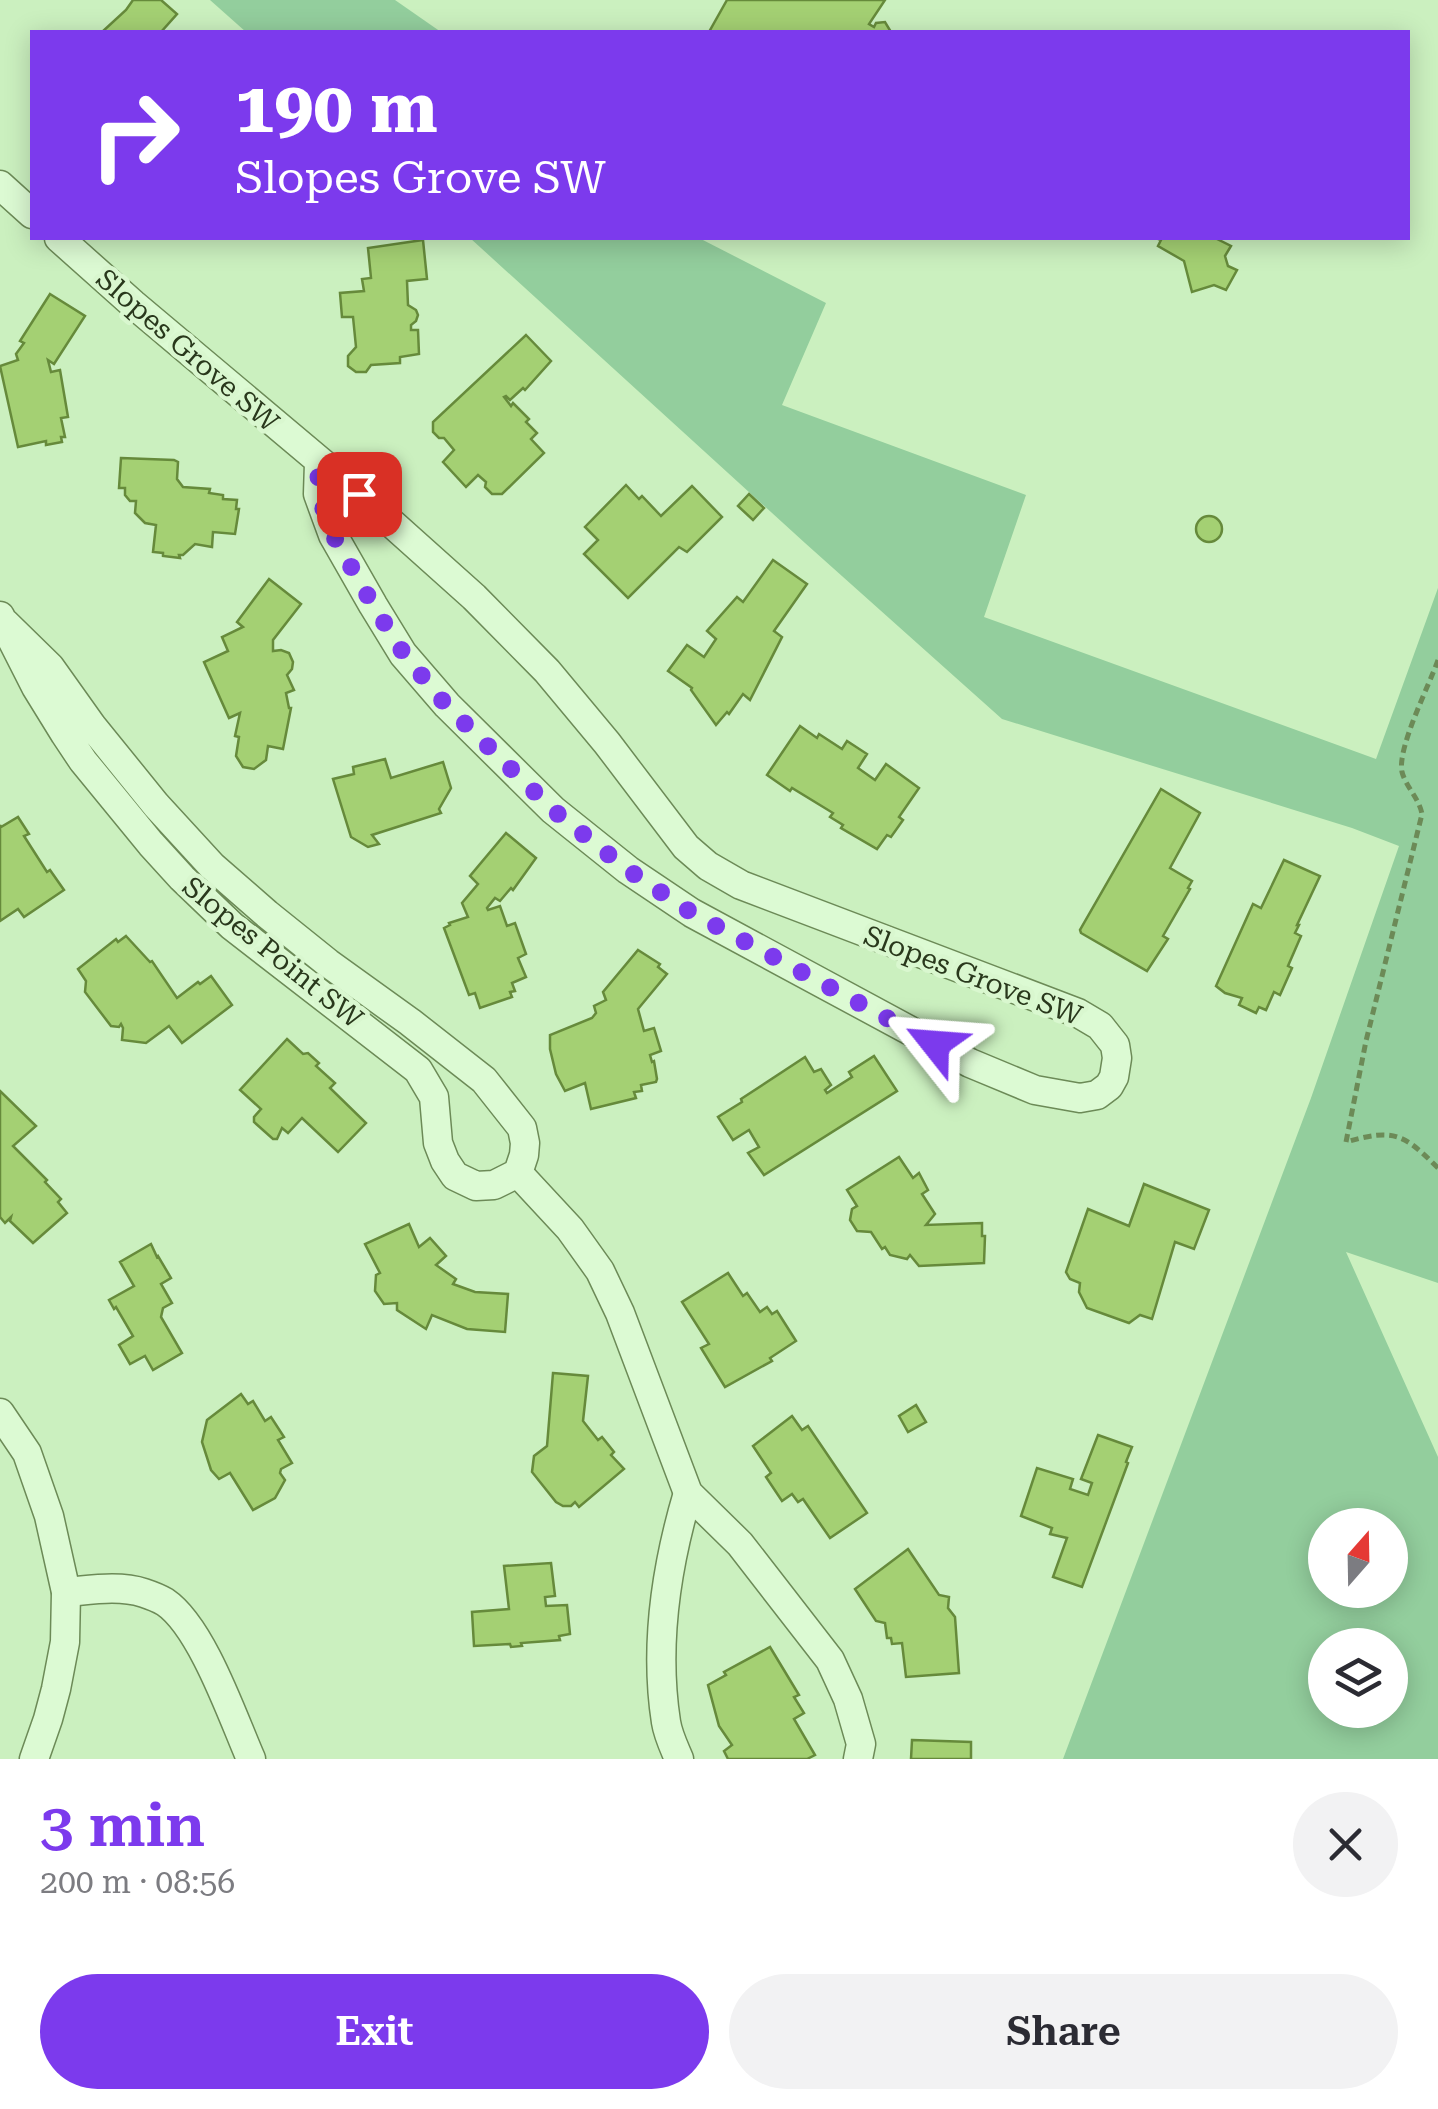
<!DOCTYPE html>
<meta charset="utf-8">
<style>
:root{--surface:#fff;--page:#f2f2f3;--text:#2b2b33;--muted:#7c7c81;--accent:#7c3aed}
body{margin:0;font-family:"Roboto Serif",serif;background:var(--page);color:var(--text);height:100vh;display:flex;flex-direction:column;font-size:38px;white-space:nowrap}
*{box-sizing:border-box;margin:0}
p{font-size:32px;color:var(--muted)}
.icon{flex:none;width:55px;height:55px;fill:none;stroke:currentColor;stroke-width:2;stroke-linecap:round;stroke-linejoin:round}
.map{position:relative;height:1759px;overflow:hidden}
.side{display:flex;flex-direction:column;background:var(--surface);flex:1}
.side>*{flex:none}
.guide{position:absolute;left:30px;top:30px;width:1380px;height:210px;border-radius:0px;box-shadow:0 5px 25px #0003;background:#7c3aed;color:#fff;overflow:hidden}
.needle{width:65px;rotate:20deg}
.tools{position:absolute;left:1308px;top:1508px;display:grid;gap:20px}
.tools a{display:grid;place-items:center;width:100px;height:100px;border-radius:50%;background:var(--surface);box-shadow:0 5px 25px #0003;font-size:50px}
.pin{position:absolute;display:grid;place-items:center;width:85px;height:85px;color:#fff;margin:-42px;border-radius:20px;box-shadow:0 5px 15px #0006}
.me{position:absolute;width:110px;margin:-55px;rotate:298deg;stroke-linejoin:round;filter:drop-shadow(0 0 8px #0008)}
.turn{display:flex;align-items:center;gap:35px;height:210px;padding:0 40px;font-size:45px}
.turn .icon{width:130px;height:130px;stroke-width:2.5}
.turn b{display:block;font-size:70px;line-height:85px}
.round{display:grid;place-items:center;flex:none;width:105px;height:105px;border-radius:52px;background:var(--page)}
.overview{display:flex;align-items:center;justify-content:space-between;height:170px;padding:0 40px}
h1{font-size:60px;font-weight:600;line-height:75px;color:var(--accent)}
.primary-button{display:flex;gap:20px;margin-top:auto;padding:20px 40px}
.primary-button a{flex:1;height:115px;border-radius:60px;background:var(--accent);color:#fff;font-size:40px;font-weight:600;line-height:115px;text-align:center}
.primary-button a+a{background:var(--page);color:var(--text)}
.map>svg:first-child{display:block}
</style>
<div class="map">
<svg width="1438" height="1759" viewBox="0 0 1438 1759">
<rect width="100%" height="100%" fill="#cbf0bf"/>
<g fill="#93ce9d" fill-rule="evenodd">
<path d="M 210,0 L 395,0 L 441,32 L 246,32 Z"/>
<path d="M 470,238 L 699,238 L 826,303 L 782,405 L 1026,495 L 984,617 L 1376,759 L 1438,588 L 1438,1283 L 1346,1252 L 1438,1457 L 1438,1759 L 1063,1759 L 1311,1098 L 1399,846 L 1352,828 L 1002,719 L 805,543 ZM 1390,1525 L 1390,1590 L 1325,1590 L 1325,1525 ZM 1390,1645 L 1390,1710 L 1325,1710 L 1325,1645 Z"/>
</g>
<g fill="#a4d073" stroke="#668a3b" stroke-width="2.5">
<path d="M 133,0 L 161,0 L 177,14 L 161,32 L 102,32 L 126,10 Z"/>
<path d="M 727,0 L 885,0 L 869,24 L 874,27 L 876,23 L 885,22 L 891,32 L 709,32 Z"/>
<path d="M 1156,238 L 1215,238 L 1231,246 L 1225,256 L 1228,266 L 1237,270 L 1226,290 L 1214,285 L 1192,292 L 1184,261 L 1158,246 L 1161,240 Z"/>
<path d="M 423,240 L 427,279 L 407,281 L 408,305 L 416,310 L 418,315 L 416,321 L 411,325 L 411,330 L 418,330 L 419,354 L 400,357 L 400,363 L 371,365 L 366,372 L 356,372 L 348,366 L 348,356 L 356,347 L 353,317 L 342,317 L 340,293 L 364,291 L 362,279 L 371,278 L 368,248 Z"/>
<path d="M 50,294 L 85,316 L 54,364 L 48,360 L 51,372 L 60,370 L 68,417 L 61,418 L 65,437 L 61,437 L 62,442 L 46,445 L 46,441 L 18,447 L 0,366 L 18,360 L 16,354 L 24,343 L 20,341 Z"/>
<path d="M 526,335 L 551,361 L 525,390 L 523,388 L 510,400 L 506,396 L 504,397 L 511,406 L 513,403 L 529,419 L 526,422 L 537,433 L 531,439 L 544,453 L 502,494 L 492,494 L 485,487 L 486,482 L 478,475 L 466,487 L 443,462 L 454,450 L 444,438 L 439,438 L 433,432 L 433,422 Z"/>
<path d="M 121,458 L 174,460 L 178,462 L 177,479 L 183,487 L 210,489 L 209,493 L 223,495 L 223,499 L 237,500 L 236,509 L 239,509 L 235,534 L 213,532 L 212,547 L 195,544 L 183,555 L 179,555 L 180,558 L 163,556 L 163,553 L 153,552 L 156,525 L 145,523 L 135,513 L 136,501 L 130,501 L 125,495 L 125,488 L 119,488 Z"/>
<path d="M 626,485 L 639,499 L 642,496 L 661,516 L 692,486 L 722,517 L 687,552 L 679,547 L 628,598 L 584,554 L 598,540 L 585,527 Z"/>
<path d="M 749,494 L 764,508 L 753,520 L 738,506 Z"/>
<circle cx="1209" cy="529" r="13"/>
<path d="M 773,560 L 807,584 L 774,631 L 782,637 L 750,700 L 743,694 L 729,714 L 727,712 L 716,725 L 691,690 L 692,688 L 668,671 L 687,645 L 704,657 L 716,639 L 707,631 L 737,597 L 743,602 Z"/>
<path d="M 269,579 L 301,604 L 273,640 L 273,651 L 281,650 L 289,653 L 293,662 L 292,669 L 287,675 L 294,690 L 286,693 L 289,708 L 291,708 L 283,749 L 268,746 L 266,760 L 254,769 L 243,767 L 236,756 L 239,737 L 235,736 L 240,713 L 229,718 L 204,662 L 228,651 L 222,637 L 243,627 L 237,622 Z"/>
<path d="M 800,726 L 817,738 L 819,734 L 842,749 L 847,741 L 867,754 L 858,768 L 875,780 L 886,764 L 919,788 L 899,817 L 903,820 L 891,837 L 887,835 L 877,849 L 841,828 L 843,825 L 830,817 L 833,813 L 792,788 L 790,791 L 767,775 Z"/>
<path d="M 385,759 L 391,778 L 443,762 L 451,788 L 439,809 L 441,813 L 372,835 L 379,844 L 368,847 L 351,837 L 333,779 L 354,774 L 353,767 Z"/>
<path d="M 1161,789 L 1200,813 L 1170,868 L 1192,881 L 1188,888 L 1190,889 L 1163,936 L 1168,939 L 1147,971 L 1081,933 L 1080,930 Z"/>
<path d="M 18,817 L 29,834 L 24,836 L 47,872 L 50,870 L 64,890 L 24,917 L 18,909 L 0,921 L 0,825 L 1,827 Z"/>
<path d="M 506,833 L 536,858 L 513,890 L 511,888 L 500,901 L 495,898 L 487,908 L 488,910 L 500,906 L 507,926 L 515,923 L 526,954 L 518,958 L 526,977 L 512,983 L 515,991 L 510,992 L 512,997 L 480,1008 L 475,993 L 469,995 L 444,928 L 450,925 L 449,923 L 468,917 L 462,903 L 478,884 L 470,876 Z"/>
<path d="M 1284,860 L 1320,876 L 1297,925 L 1299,925 L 1295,933 L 1301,936 L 1288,966 L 1292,968 L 1280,995 L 1274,992 L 1266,1010 L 1259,1007 L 1256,1013 L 1239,1005 L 1242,998 L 1225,993 L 1216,986 L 1253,904 L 1261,908 Z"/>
<path d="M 126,936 L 150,962 L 152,961 L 177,998 L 198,982 L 200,984 L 211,976 L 232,1005 L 182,1043 L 169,1026 L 146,1043 L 122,1040 L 123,1028 L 121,1024 L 119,1027 L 111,1026 L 85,992 L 86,981 L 78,969 L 116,939 L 118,942 Z"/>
<path d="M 638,950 L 660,964 L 658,967 L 667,974 L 638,1009 L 644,1031 L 654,1028 L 661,1051 L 650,1055 L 652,1062 L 654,1061 L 657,1079 L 656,1082 L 641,1085 L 642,1091 L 634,1092 L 636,1098 L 591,1109 L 585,1083 L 565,1091 L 556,1074 L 550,1049 L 550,1035 L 592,1018 L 596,1013 L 594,1006 L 606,1000 L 603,992 Z"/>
<path d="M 287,1039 L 303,1054 L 308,1053 L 319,1063 L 316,1066 L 335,1083 L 330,1088 L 366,1123 L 338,1152 L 302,1118 L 288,1133 L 282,1128 L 277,1139 L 273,1139 L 254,1122 L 254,1117 L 261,1109 L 240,1090 Z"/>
<path d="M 874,1056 L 897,1091 L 764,1175 L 748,1153 L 759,1147 L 749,1130 L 733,1140 L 718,1117 L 742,1102 L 741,1099 L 805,1057 L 814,1072 L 821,1069 L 831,1085 L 825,1090 L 827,1093 L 852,1077 L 849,1072 Z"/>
<path d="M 0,1091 L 36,1126 L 13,1146 L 47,1180 L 45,1182 L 61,1199 L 58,1202 L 67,1213 L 33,1243 L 10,1221 L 11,1217 L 5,1223 L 0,1217 Z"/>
<path d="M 899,1157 L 913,1178 L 919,1173 L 928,1190 L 922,1194 L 935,1214 L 926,1225 L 982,1223 L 982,1236 L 985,1236 L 984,1263 L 919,1266 L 910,1255 L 907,1259 L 890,1255 L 885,1247 L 882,1249 L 871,1232 L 857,1231 L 850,1220 L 852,1209 L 857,1206 L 847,1190 Z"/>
<path d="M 1144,1184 L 1209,1210 L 1194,1249 L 1175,1242 L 1152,1319 L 1140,1315 L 1129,1323 L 1087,1308 L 1079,1292 L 1080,1283 L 1070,1279 L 1066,1272 L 1088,1209 L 1129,1226 Z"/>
<path d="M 409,1224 L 419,1247 L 430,1238 L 446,1256 L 436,1265 L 456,1279 L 453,1284 L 475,1292 L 508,1294 L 505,1332 L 467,1329 L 432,1315 L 426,1329 L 397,1310 L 397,1303 L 384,1304 L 375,1291 L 376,1275 L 380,1273 L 365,1244 Z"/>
<path d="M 151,1244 L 157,1257 L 158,1256 L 171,1278 L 161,1284 L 172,1303 L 163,1308 L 161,1317 L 182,1353 L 153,1370 L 145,1356 L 130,1364 L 119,1345 L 133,1336 L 116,1307 L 114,1309 L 109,1300 L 134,1286 L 120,1262 Z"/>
<path d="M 728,1273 L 743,1296 L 747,1293 L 760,1312 L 767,1307 L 772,1314 L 777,1311 L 796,1341 L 770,1358 L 772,1361 L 725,1387 L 701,1348 L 709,1344 L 682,1302 Z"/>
<path d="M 553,1373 L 588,1376 L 583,1421 L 598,1440 L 602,1437 L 614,1452 L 611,1455 L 624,1469 L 579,1507 L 575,1502 L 571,1506 L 563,1506 L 556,1502 L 532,1472 L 534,1456 L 547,1446 Z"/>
<path d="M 241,1394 L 248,1404 L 253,1401 L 265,1421 L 271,1417 L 284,1437 L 278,1440 L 292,1463 L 281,1469 L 280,1473 L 285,1480 L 275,1498 L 253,1510 L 230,1473 L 219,1479 L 211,1470 L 202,1442 L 207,1420 Z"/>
<path d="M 916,1405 L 926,1422 L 908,1432 L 899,1416 Z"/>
<path d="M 792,1416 L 802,1430 L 808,1426 L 867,1513 L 830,1538 L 803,1499 L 798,1502 L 792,1494 L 782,1501 L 766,1477 L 771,1473 L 753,1446 Z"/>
<path d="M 1098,1435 L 1132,1447 L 1126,1462 L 1128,1463 L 1082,1587 L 1053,1577 L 1067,1538 L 1050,1534 L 1052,1528 L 1021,1516 L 1037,1468 L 1073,1479 L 1070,1489 L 1088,1495 L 1092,1483 L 1081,1479 Z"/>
<path d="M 908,1549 L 939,1595 L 949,1597 L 948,1608 L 955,1617 L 959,1673 L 906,1677 L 902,1643 L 892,1644 L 891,1638 L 887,1638 L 885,1623 L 876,1621 L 855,1589 Z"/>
<path d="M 551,1563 L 555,1596 L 545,1597 L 546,1606 L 567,1605 L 570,1634 L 559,1636 L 560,1640 L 521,1643 L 522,1646 L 511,1647 L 510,1644 L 474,1646 L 472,1612 L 509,1609 L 504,1566 Z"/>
<path d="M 770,1647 L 799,1695 L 794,1697 L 804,1713 L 794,1719 L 815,1755 L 807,1759 L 728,1759 L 724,1751 L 732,1745 L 719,1726 L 708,1685 L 726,1675 L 724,1672 Z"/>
<path d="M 912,1740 L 971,1742 L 971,1759 L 911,1759 Z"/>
</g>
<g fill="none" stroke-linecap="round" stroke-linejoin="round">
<g stroke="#6c8a57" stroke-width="31">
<g id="minor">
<path d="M 0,185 L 32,214"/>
<path d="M 59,238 L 133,304 L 359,494 L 474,597 L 547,671 L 607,743 L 686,847 L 708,866 L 741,885 L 1078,1013 L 1100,1026 L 1115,1045 L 1117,1058 L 1114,1077 L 1109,1086 L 1097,1095 L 1080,1098 L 1035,1090 L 970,1063 L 692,913 L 628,870 L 553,810 L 447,705 L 403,654 L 373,605 L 333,535 L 318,494 L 319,463"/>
<path d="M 0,616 L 36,687 L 65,734 L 83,761 L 151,844 L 182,878 L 232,926 L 418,1070 L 434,1097 L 438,1143 L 445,1161 L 455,1176 L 476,1186 L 494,1185 L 518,1173 L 524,1155 L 525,1143 L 522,1128 L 484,1080 L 410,1022 L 328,963 L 267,914 L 212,866 L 156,805 L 92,726 L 50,667 L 5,623"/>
<path d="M 518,1173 L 570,1229 L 600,1271 L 620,1313 L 688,1493 L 740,1544 L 830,1660 L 848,1699 L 861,1744 L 858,1759"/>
<path d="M 0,1413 L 27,1453 L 49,1516 L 66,1592 L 65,1642 L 56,1689 L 48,1719 L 34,1759"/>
<path d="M 66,1592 C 91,1590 119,1585 144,1593 C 150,1595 160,1599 165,1602 C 202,1627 233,1718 251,1759"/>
<path d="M 679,1759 C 674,1747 668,1735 666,1722 C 654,1645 666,1567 688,1493"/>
</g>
</g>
<path stroke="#6c8a57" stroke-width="5" stroke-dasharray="8 5" stroke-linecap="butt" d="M 1438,660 C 1429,686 1397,748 1402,772 C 1406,787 1419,798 1422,814 L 1366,1041 L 1346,1142 C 1394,1128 1404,1134 1438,1168"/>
<use href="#minor" stroke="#dcfad3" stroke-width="28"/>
</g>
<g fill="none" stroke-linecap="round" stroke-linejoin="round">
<path stroke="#7c3aed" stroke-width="18" stroke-dasharray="0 32.4" d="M 359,494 L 319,463 L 318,494 L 333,535 L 373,605 L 404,654 L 446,705 L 553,810 L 628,870 L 692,913 L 935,1044"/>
</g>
<g text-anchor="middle" stroke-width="9" stroke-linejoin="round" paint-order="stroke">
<g font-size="28" fill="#29381c" stroke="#d9f7cf">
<text transform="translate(188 350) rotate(41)" y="10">Slopes Grove SW</text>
<text transform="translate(273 952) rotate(39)" y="10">Slopes Point SW</text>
<text transform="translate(973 975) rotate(21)" y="10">Slopes Grove SW</text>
</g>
</g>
</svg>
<div class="tools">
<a><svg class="needle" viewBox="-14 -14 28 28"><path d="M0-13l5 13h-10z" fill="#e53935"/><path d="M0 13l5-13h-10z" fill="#7c7c81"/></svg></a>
<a><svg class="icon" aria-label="layers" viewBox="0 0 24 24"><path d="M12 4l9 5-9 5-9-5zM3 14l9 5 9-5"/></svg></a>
</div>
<div class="pin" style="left:359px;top:494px;background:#d93025"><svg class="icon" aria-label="arrive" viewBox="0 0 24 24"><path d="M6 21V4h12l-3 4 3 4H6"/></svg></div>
<svg class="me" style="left:935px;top:1044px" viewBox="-20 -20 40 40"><path d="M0-17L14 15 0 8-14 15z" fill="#7c3aed" stroke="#fff" stroke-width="4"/></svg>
<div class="guide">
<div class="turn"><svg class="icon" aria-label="right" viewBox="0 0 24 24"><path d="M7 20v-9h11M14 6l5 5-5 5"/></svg><div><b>190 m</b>Slopes Grove SW</div></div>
</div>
</div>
<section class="side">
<div class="overview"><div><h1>3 min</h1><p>200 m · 08:56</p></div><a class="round"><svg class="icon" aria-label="close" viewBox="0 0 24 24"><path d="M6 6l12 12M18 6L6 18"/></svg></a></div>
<div class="primary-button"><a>Exit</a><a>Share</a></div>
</section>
